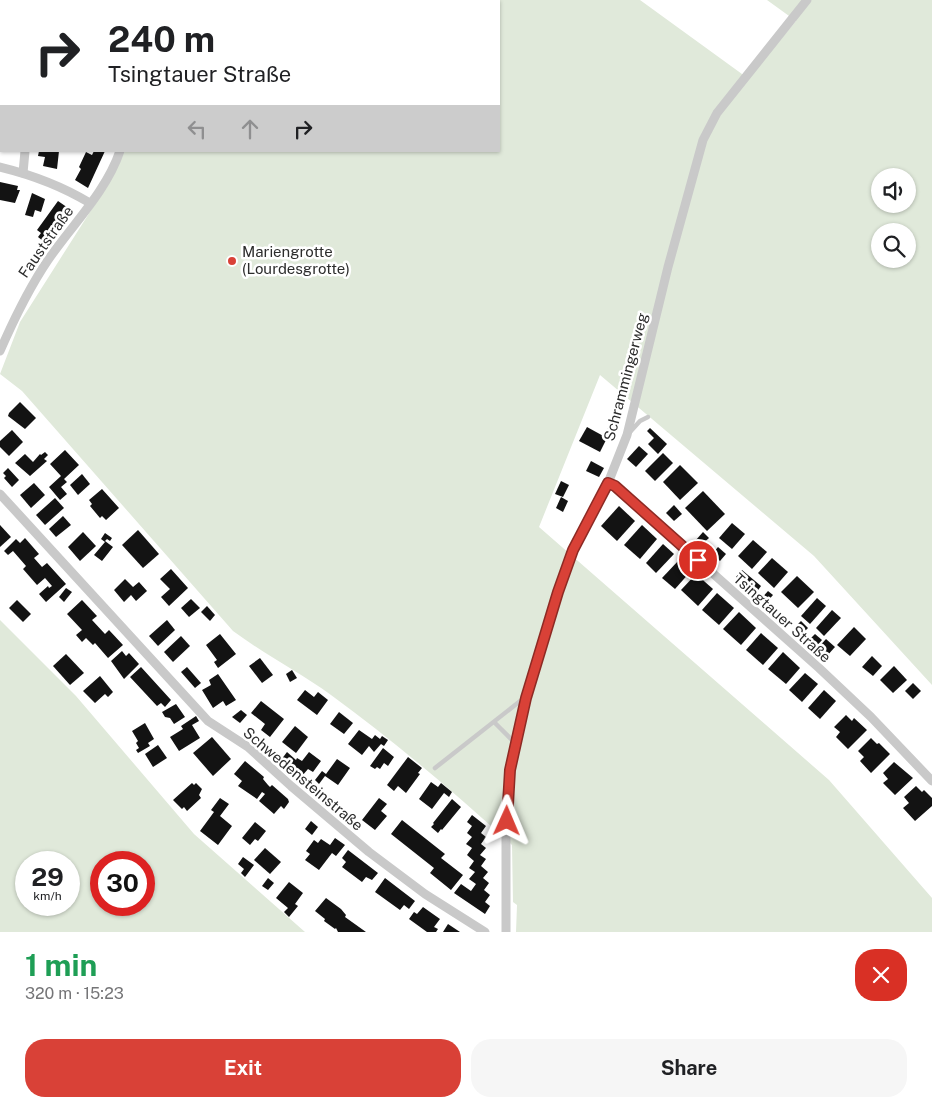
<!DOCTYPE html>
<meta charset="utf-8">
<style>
:root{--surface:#fff;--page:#f6f6f6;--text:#202124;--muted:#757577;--accent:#d94137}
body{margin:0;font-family:"Public Sans",sans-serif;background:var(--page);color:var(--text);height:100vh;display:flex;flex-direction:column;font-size:19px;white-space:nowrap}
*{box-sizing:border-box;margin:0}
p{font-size:16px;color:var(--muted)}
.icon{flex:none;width:28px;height:28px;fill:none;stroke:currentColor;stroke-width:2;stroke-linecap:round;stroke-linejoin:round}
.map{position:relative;height:932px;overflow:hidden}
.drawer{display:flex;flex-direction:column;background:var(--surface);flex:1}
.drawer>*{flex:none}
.guide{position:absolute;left:0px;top:0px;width:500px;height:152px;box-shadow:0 1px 4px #0004;background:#fff;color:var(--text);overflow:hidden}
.buttons{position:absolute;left:871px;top:168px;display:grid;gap:10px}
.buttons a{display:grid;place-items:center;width:45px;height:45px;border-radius:50%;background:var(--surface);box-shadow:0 1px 4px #0004;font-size:25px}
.speed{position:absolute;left:15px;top:851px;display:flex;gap:10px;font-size:25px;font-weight:700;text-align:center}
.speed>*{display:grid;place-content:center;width:65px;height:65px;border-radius:50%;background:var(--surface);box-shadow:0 1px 4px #0004;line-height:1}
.speed small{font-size:12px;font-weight:400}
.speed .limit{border:8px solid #d22;background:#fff;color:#111}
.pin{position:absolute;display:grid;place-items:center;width:42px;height:42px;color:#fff;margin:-21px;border:2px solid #fff;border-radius:50%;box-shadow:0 1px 5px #0007}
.me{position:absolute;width:55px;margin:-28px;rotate:1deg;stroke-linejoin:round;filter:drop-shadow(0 0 4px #0008)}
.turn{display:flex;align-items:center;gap:18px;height:105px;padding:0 25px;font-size:22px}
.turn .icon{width:65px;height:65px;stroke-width:2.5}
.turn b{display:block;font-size:35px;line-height:42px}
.lanes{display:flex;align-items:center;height:48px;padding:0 25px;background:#0003;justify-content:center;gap:25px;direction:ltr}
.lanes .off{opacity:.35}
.round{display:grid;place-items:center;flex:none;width:52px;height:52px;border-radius:20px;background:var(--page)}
.head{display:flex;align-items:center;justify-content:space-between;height:85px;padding:0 25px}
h1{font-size:30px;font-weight:700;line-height:38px;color:#1e9e55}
.primary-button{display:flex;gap:10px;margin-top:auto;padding:10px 25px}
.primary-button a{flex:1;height:58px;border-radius:20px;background:var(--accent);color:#fff;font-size:20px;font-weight:700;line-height:58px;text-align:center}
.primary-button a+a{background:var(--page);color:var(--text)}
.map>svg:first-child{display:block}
</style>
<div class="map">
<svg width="932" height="932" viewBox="0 0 932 932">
<rect width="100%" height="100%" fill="#fff"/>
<g fill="#e0e9da" fill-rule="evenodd">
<path d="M 164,0 L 640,0 L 742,74 L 750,76 L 796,21 L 767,0 L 932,0 L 932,685 L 814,556 L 600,375 L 539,527 L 829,780 L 932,898 L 932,932 L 516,932 L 517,905 L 513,902 L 512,845 C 454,792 394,741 331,695 C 299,672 264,654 233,631 L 22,391 L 0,374 L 20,322 L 109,182 L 125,151 L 499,151 L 499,1 ZM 880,176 L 908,176 L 908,204 L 880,204 ZM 880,231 L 908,231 L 908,259 L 880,259 Z"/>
<path d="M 0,620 L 76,696 L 194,834 L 305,932 L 0,932 ZM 26,862 L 69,862 L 69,905 L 26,905 ZM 101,862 L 144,862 L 144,905 L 101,905 Z"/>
</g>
<g fill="#131313">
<path d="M 39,151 L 59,151 L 57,169 L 43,166 L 45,157 L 38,156 Z"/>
<path d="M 94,151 L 105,151 L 88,188 L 75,180 L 81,169 L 79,167 L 86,152 L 92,155 Z"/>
<path d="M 0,182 L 18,186 L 17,190 L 20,190 L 15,203 L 0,200 Z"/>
<path d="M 32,193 L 45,199 L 41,212 L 35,210 L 33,217 L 25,215 Z"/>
<path d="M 58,201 L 71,210 L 50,239 L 46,237 L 43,241 L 38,237 L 41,233 L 37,230 Z"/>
<path d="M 20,402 L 36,418 L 25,429 L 8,416 L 9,413 Z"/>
<path d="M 611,422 L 618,425 L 615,433 L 607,430 Z"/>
<path d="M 587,427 L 607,438 L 600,452 L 579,441 Z"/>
<path d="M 650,428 L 667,444 L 658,454 L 648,444 L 654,438 L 647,431 Z"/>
<path d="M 12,430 L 23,442 L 9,456 L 0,447 L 0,441 Z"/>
<path d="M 639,446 L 648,454 L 636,467 L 627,459 Z"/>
<path d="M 65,450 L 79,465 L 64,479 L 67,482 L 61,487 L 67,494 L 60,500 L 49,487 L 61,476 L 50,464 Z"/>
<path d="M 45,452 L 48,455 L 44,459 L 47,461 L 30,476 L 15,463 L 25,454 L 33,462 L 40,454 L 41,455 Z"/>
<path d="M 663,453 L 673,463 L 655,481 L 645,471 Z"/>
<path d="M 591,461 L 604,468 L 599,477 L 586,471 Z"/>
<path d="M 680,465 L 698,483 L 680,500 L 663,482 Z"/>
<path d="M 8,468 L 19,480 L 12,487 L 4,478 L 6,476 L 3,473 Z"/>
<path d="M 82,474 L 90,484 L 78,495 L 70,485 Z"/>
<path d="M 561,481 L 569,485 L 563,497 L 555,494 Z"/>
<path d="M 34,483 L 45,495 L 31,508 L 20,495 Z"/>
<path d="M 102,489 L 119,508 L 106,520 L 102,516 L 100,518 L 90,506 L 92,504 L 89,500 Z"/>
<path d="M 703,491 L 725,514 L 707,531 L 685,508 Z"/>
<path d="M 561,497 L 568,501 L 563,512 L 556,508 Z"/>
<path d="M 55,498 L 64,508 L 45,525 L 36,515 Z"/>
<path d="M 674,505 L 682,514 L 674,521 L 666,513 Z"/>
<path d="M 619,506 L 635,521 L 617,541 L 601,526 Z"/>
<path d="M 63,516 L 71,525 L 56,537 L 49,529 Z"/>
<path d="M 732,523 L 745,534 L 732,549 L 719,538 Z"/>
<path d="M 0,525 L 11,537 L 0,547 Z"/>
<path d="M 642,525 L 657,539 L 640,559 L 624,545 Z"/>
<path d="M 138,530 L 159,554 L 143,568 L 122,545 Z"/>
<path d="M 83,532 L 96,546 L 80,561 L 68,547 Z"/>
<path d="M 703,532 L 709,538 L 701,545 L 696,540 Z"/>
<path d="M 105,533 L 112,538 L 110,541 L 107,539 L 105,541 L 113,547 L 102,561 L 94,555 L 105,542 L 101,539 Z"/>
<path d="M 25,538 L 39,554 L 34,558 L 42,567 L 47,563 L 66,584 L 46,602 L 39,594 L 48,586 L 49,588 L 52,586 L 45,578 L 37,585 L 23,569 L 26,566 L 13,551 L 8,555 L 4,551 L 16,539 L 20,543 Z"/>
<path d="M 753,540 L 767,552 L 752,569 L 738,556 Z"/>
<path d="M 663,544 L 674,554 L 656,573 L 646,563 Z"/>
<path d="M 718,547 L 726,554 L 720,561 L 712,554 Z"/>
<path d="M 772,558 L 788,572 L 774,588 L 758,573 Z"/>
<path d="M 679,560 L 691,571 L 675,589 L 662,578 Z"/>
<path d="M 171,569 L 188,588 L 169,606 L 161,597 L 170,589 L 160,579 Z"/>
<path d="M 742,570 L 761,586 L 756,593 L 736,577 Z"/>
<path d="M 696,574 L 713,589 L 698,606 L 681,590 Z"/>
<path d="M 797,576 L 814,592 L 798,608 L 781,592 Z"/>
<path d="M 125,579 L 133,587 L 139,582 L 147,591 L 136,601 L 131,595 L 124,602 L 114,590 Z"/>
<path d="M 66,588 L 72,592 L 64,602 L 59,597 Z"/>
<path d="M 768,591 L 773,595 L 766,603 L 761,599 Z"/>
<path d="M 717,593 L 734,608 L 719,625 L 702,610 Z"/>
<path d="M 817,598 L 826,606 L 810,624 L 801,616 Z"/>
<path d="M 191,599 L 200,608 L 189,617 L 181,608 Z"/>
<path d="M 17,600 L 31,614 L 23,622 L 9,608 Z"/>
<path d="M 82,600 L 97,616 L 92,620 L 105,634 L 109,630 L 123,645 L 108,658 L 95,643 L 93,645 L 86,638 L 82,642 L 76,635 L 82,630 L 67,614 Z"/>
<path d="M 207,606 L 215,615 L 210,621 L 201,612 Z"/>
<path d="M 832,610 L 841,618 L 824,636 L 816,628 Z"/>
<path d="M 739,612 L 756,628 L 741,645 L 723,629 Z"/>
<path d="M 167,620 L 175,630 L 158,646 L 149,636 Z"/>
<path d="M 801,621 L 808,628 L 801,635 L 794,628 Z"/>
<path d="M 854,627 L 866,639 L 850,656 L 837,645 Z"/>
<path d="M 761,633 L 778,648 L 763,665 L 746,650 Z"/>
<path d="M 220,634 L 236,654 L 218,668 L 214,662 L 217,660 L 206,645 Z"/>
<path d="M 815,634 L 822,640 L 815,648 L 808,641 Z"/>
<path d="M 181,636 L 190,646 L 173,662 L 164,652 Z"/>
<path d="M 826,639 L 835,647 L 826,657 L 817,649 Z"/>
<path d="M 122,651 L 126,656 L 129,653 L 139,664 L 124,679 L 111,661 Z"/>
<path d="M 783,652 L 800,668 L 786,684 L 768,669 Z"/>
<path d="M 66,654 L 84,673 L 70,685 L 53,666 Z"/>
<path d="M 872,656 L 882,666 L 873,676 L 862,667 Z"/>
<path d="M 260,658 L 273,675 L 262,683 L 249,666 Z"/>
<path d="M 894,666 L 907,680 L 893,693 L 880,680 Z"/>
<path d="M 141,667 L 171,700 L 165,707 L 161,703 L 157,706 L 130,677 Z"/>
<path d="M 187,667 L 201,683 L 195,688 L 181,672 Z"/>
<path d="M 292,670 L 297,678 L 290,682 L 286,674 Z"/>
<path d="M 805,673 L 818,684 L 802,702 L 789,690 Z"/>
<path d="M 218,674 L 236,700 L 226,706 L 223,701 L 213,708 L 202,690 L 211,685 L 209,680 Z"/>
<path d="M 100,676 L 113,692 L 108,697 L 105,694 L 95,703 L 83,691 Z"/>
<path d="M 913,683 L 921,691 L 913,699 L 905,691 Z"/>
<path d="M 305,690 L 314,697 L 318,692 L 328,700 L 317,715 L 297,700 Z"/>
<path d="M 824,690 L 836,701 L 820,719 L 808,708 Z"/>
<path d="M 261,701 L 284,719 L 270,737 L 261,730 L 265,724 L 251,713 Z"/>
<path d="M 176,704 L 185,717 L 174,724 L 170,718 L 165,717 L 162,712 Z"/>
<path d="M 241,710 L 247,715 L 240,723 L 232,717 Z"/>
<path d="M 339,712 L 353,723 L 344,734 L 330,724 Z"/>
<path d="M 846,715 L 852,721 L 854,718 L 867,730 L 848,749 L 836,737 L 840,732 L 834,727 Z"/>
<path d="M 196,716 L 199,721 L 192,725 L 200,738 L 179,751 L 170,737 L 183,729 L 181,726 Z"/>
<path d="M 145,723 L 154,739 L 148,743 L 150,746 L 138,753 L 136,750 L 139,748 L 136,743 L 138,741 L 132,731 Z"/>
<path d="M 295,726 L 308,737 L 296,753 L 282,742 Z"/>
<path d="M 359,730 L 372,739 L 375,735 L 380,739 L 382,736 L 388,740 L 384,746 L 381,744 L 374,752 L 369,746 L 362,755 L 348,744 Z"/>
<path d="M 212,737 L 231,759 L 213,776 L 193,753 Z"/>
<path d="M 871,738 L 877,744 L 879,743 L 890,754 L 871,773 L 860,761 L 864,757 L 858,751 Z"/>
<path d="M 158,745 L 167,758 L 153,767 L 145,754 Z"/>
<path d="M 383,748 L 394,757 L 388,766 L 384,763 L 380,769 L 377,767 L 375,769 L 370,766 Z"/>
<path d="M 287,752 L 296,760 L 297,758 L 302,761 L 309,752 L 321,761 L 313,772 L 308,769 L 302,776 L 281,760 Z"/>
<path d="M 408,757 L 422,768 L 418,773 L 420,774 L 406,793 L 398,786 L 394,791 L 387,785 Z"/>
<path d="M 337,759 L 350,768 L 338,785 L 325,776 L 319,784 L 315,780 L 322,771 L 326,774 Z"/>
<path d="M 245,761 L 264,777 L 263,779 L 268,785 L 270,787 L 272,785 L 288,799 L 289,802 L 284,809 L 281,806 L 274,814 L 259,801 L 265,794 L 262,792 L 257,799 L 238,786 L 242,781 L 234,774 Z"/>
<path d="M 894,762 L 913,778 L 895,795 L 883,783 L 888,779 L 883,773 Z"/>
<path d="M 431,782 L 438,787 L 441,783 L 452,792 L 449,797 L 444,793 L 432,809 L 419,799 Z"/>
<path d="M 192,783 L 194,785 L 196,783 L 202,789 L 199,795 L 201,798 L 187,811 L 184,807 L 182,809 L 173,800 Z"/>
<path d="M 916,786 L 922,792 L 924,790 L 932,798 L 932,806 L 915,821 L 903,808 L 909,803 L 904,797 Z"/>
<path d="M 220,798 L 229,804 L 220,816 L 232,826 L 218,845 L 200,831 L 214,812 L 211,810 Z"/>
<path d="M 379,798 L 387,804 L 381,811 L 387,816 L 375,830 L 362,820 Z"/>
<path d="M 452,799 L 461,807 L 442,830 L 441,829 L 438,833 L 431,827 L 434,824 L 433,823 Z"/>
<path d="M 472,815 L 486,826 L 481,833 L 486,837 L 481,844 L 486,848 L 480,855 L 486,859 L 481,866 L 488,872 L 483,878 L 489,883 L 484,890 L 490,895 L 485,902 L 490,906 L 485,914 L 454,893 L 461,884 L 471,891 L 476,884 L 469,879 L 475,872 L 469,868 L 474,861 L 467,855 L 472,848 L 466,844 L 472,837 L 467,833 L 472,826 L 467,822 Z"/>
<path d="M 402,820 L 445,854 L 441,858 L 463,875 L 451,890 L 430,873 L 434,868 L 391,834 Z"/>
<path d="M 311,821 L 318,827 L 312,835 L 305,829 Z"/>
<path d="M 255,822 L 266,831 L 258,841 L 255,839 L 250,845 L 242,838 Z"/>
<path d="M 335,838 L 345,845 L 336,856 L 332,853 L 319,870 L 305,860 L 310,854 L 306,851 L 314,840 L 318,843 L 321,839 L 330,845 Z"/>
<path d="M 265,848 L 281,862 L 270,874 L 254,860 Z"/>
<path d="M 348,850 L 378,873 L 372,880 L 366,877 L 362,882 L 342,867 L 346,862 L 342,858 Z"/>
<path d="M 243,857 L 254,865 L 245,877 L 241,873 L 244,869 L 238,864 Z"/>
<path d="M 268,878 L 274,883 L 268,890 L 262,886 Z"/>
<path d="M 385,878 L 415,901 L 409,909 L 404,905 L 400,910 L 375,892 Z"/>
<path d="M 289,882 L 303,893 L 295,904 L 298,906 L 289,917 L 284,912 L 288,908 L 276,898 Z"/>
<path d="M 326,898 L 341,909 L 346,915 L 345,917 L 366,932 L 338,932 L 336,928 L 335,929 L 324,921 L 325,919 L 315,911 Z"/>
<path d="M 423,907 L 440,919 L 434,927 L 438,929 L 436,932 L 427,932 L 409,919 L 414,912 L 417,914 Z"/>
<path d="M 448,924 L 460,932 L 443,932 Z"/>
</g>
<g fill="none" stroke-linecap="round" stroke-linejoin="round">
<g stroke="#c9c9c9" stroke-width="4.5">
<path d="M 630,432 L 640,421 L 648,417"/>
<path d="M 495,723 L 515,743"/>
<path d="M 435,768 L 524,698"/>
</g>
<g stroke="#c9c9c9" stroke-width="9">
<path d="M 19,0 L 19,1"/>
<path d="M 158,1 L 158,0"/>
<path d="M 0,167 C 33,175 62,186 90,203"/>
<path d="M 23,173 L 25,151"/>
<path d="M 0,351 C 14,319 29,288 48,260 C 72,225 106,192 120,151"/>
<path d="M 608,483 L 615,486 L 819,668 L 871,717 L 932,781"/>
<path d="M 0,494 L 208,721 L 248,747 L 291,786 L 369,852 L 425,894 L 485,932"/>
<path d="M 506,932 L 506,805 L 510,770 L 526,698 L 558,592 L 573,551 L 608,483 L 627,435 L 668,267 L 703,140 L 717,113 L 807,0"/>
</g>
</g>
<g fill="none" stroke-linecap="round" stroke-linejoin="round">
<g stroke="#8d2a24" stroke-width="12">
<path id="route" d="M 507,821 L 510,770 L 526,698 L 558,592 L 573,550 L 608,483 L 615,486 L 698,560"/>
</g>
<use href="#route" stroke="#d94137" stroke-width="9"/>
</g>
<circle fill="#d94137" stroke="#fff" stroke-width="2" cx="232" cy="261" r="5"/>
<g text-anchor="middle" stroke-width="5" stroke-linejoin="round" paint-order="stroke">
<g font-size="15" fill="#2c2c2c" stroke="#fff">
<text transform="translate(46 242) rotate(-55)" y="5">Fauststraße</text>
<text transform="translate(626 377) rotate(-75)" y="5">Schrammingerweg</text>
<text transform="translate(782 618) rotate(42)" y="5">Tsingtauer Straße</text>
<text transform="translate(303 779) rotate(40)" y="5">Schwedensteinstraße</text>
</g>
<g font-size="15" fill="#2c2c2c" stroke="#fff" text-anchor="start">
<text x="242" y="257">Mariengrotte<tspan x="242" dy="17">(Lourdesgrotte)</tspan></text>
</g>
</g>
</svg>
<div class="buttons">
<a><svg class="icon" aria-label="sound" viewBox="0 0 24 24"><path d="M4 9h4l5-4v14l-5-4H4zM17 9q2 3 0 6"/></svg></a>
<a><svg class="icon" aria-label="search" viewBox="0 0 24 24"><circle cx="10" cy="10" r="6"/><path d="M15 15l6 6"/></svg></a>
</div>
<div class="speed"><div>29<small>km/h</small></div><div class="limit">30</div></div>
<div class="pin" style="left:698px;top:560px;background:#d93025"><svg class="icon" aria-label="arrive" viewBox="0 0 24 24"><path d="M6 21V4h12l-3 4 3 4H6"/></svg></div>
<svg class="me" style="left:507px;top:821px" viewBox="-20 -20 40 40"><path d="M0-17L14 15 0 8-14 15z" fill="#d94137" stroke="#fff" stroke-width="4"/></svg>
<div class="guide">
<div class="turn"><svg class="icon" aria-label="right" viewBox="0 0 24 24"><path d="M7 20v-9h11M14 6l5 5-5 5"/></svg><div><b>240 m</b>Tsingtauer Straße</div></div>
<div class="lanes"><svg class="icon off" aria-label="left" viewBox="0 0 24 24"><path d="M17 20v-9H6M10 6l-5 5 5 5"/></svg><svg class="icon off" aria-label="ahead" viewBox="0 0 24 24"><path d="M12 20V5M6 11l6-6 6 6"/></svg><svg class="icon" aria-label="right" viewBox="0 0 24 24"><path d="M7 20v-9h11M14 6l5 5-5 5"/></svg></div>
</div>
</div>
<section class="drawer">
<div class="head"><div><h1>1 min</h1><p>320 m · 15:23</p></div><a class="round" style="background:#d93025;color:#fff"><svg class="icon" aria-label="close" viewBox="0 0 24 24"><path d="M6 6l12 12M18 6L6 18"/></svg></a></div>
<div class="primary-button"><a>Exit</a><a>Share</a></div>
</section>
